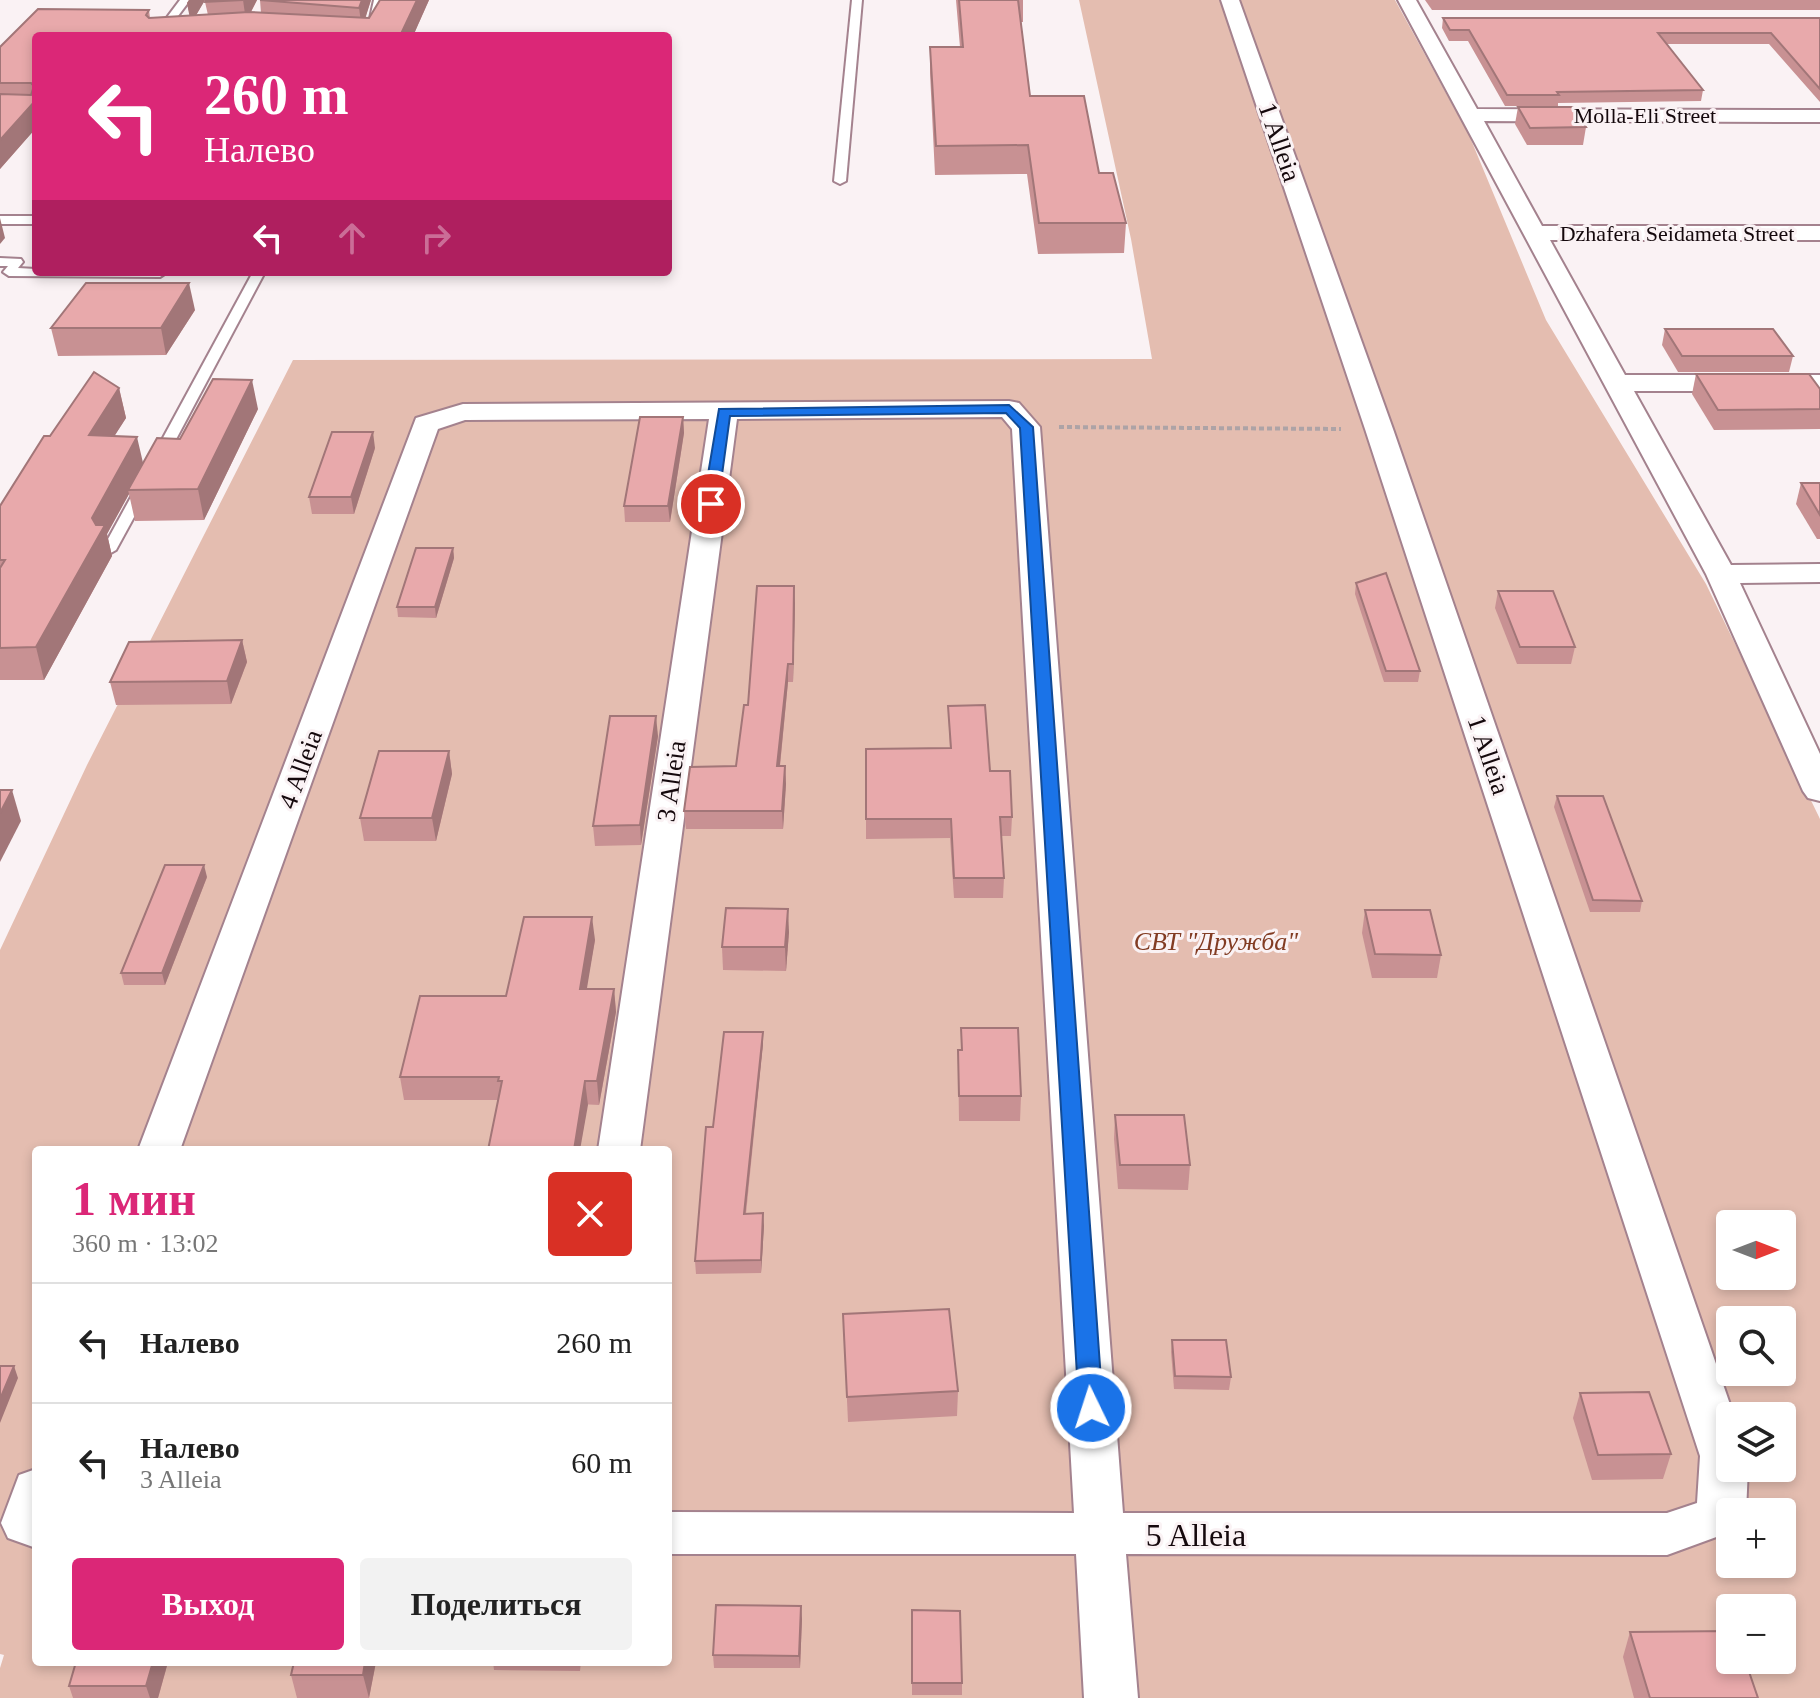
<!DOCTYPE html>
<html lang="ru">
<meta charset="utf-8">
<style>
:root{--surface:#fff;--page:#f2f2f2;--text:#222;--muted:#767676;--line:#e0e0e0;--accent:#db2777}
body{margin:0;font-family:"Times New Roman",serif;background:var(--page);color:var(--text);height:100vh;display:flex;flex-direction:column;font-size:30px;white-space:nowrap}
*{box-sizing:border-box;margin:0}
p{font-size:26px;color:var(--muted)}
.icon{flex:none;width:44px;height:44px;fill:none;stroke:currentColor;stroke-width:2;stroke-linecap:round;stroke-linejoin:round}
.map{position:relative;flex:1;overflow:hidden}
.details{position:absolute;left:32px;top:1146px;width:640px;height:520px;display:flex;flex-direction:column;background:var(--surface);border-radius:8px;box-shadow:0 4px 12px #0003}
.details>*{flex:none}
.banner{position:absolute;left:32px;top:32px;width:640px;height:244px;border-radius:8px;box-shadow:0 4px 12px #0003;background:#db2777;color:#fff;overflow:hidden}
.needle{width:52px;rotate:90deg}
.tools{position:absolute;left:1716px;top:1210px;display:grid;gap:16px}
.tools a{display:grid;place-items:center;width:80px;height:80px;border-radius:8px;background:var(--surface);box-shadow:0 4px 12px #0003;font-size:40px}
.pin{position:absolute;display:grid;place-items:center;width:68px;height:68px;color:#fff;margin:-34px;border:4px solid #fff;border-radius:50%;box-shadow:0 2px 8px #0007}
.me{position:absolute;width:88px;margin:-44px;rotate:356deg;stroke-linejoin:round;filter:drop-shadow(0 0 6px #0008)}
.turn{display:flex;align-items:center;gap:28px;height:168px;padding:0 40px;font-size:36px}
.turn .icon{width:104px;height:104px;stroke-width:2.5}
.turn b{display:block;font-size:56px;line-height:68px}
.lanes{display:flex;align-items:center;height:76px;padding:0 40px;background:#0003;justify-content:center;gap:40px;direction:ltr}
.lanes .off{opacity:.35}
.round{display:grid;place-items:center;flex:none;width:84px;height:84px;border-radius:8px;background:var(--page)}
.overview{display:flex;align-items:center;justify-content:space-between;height:136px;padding:0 40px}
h1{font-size:48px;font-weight:700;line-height:60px;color:var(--accent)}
.primary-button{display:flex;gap:16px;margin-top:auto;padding:16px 40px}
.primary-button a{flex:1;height:92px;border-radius:8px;background:var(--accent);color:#fff;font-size:32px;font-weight:700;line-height:92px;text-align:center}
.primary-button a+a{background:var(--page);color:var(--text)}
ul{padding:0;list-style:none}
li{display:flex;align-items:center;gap:24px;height:120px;padding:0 40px;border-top:2px solid var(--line)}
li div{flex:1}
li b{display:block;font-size:30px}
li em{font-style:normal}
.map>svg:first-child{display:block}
</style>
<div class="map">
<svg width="1820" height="1698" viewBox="0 0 1820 1698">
<rect width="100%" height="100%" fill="#faf2f4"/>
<path fill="#e4bdb0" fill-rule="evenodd" d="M 1079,0 L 1395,0 L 1469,135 L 1546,320 L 1706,584 L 1820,819 L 1820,1698 L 0,1698 L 0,1668 L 4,1655 L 0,1654 L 0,950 L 87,765 L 293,360 L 1152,359 L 1131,239 ZM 36,1150 L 668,1150 L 668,1662 L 36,1662 ZM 1730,1224 L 1782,1224 L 1782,1276 L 1730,1276 ZM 1730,1320 L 1782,1320 L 1782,1372 L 1730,1372 ZM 1730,1416 L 1782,1416 L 1782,1468 L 1730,1468 ZM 1730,1512 L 1782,1512 L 1782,1564 L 1730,1564 ZM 1730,1608 L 1782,1608 L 1782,1660 L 1730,1660 Z"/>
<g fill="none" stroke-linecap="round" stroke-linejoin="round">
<g stroke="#a4828e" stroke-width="4">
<g id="lane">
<path d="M 180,0 L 190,0 L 163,36 L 153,36 Z"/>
<path d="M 374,0 L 384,0 L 379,23 L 372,36 L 362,36 L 369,23 Z"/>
<path d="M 852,0 L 862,0 L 846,181 L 840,184 L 834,181 Z"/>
<rect x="0" y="216" width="36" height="8"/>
<path d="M 0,258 L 21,259 L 23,262 L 18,268 L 36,269 L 36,272 L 166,273 L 160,277 L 9,276 L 3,272 L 8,266 L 0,266 Z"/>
<path d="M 253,272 L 265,272 L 165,460 L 163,463 L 153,463 L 151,460 Z"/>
<path d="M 144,482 L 151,486 L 116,550 L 109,554 L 104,553 L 102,550 L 137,486 Z"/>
</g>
</g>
<g stroke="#a4828e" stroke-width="4">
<g id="street">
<path d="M 1221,0 L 1239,0 L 1393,429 L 1734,1416 L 1730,1416 L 1730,1468 L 1748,1468 L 1746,1512 L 1730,1512 L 1730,1532 L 1667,1555 L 1126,1554 L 1138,1698 L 1084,1698 L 1076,1554 L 668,1554 L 668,1512 L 1074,1513 L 1012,429 L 1002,417 L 737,419 L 640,1150 L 598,1150 L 709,419 L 465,420 L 438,429 L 180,1150 L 138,1150 L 416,418 L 463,404 L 1009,401 L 1019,403 L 1040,427 L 1123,1513 L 1667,1513 L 1697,1503 L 1700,1456 L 1365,429 Z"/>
<path d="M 1398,0 L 1416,0 L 1477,109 L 1820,110 L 1820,122 L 1484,121 L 1542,226 L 1820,226 L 1820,240 L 1550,240 L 1625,375 L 1820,375 L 1820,391 L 1634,391 L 1731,565 L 1820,564 L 1820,582 L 1740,583 L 1820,754 L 1820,801 L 1808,798 L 1803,791 L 1706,574 Z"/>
<path d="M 36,1469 L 36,1548 L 8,1538 L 1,1523 L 19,1475 Z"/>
</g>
</g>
<path stroke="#ada3a6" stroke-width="4" stroke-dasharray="5 3" stroke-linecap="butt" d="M 1059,427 L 1341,429"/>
<use href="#lane" fill="#fff" fill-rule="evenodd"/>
<use href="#street" fill="#fff" fill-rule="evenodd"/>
</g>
<g fill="#c89193">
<path d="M 189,0 L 205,0 L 196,15 L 208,15 L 205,2 L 206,0 L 257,0 L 251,12 L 261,13 L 260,0 L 371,0 L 365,18 L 369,18 L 380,0 L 429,0 L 413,36 L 36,36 L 36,128 L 0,169 L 0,47 L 38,9 L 149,10 L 150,18 L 190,16 L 187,3 Z"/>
<path d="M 956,0 L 1023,0 L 1023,22 L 1021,22 L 1030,96 L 1099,173 L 1126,223 L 1124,253 L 1038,254 L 1027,174 L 935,175 L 930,73 L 930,47 L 960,47 Z"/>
<path d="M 1425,0 L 1820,0 L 1820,10 L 1432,10 Z"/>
<path d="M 1443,18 L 1820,18 L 1820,102 L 1769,44 L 1666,44 L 1703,90 L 1701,101 L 1558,103 L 1558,106 L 1505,106 L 1468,41 L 1449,41 L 1442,28 Z"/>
<path d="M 1518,107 L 1586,127 L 1583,145 L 1527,145 L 1515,124 Z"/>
<path d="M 195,310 L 166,355 L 58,356 L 51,328 Z"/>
<path d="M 1665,329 L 1793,356 L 1789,372 L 1678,372 L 1662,345 Z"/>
<path d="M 1696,374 L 1820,389 L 1820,429 L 1714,430 L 1692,394 Z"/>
<path d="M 119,388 L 126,418 L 114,436 L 143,463 L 180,439 L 258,409 L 204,520 L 135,521 L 129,494 L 107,534 L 112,556 L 44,680 L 0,680 L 0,506 L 50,436 Z"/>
<path d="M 683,417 L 684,433 L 670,522 L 625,522 L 624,506 Z"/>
<path d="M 375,448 L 354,514 L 312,514 L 309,497 Z"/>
<path d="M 1801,483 L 1820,483 L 1820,539 L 1817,539 L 1796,504 Z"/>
<path d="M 453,548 L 454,558 L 436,618 L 398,617 L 397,607 Z"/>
<path d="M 1356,583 L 1420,671 L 1418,682 L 1384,682 L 1355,594 Z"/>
<path d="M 1498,591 L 1575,647 L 1571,664 L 1517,664 L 1495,608 Z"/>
<path d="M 795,603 L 793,682 L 788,682 L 780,766 L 785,766 L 786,784 L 783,829 L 686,829 L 684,811 L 736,766 L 748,705 Z"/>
<path d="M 242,640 L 247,662 L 231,704 L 116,705 L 110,682 Z"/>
<path d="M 948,706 L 990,771 L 1012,817 L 1011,836 L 1001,836 L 1004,878 L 1003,898 L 954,898 L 950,838 L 866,839 L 866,749 L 950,748 Z"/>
<path d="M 658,736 L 641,845 L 595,846 L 593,826 Z"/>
<path d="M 449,751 L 452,774 L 436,841 L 364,841 L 360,818 Z"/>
<path d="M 1557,796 L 1642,901 L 1640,912 L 1590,912 L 1554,807 Z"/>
<path d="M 207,877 L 165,985 L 124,985 L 121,973 Z"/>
<path d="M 1365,910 L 1441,955 L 1437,978 L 1372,978 L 1362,933 Z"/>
<path d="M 789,932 L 786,971 L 723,970 L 722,947 Z"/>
<path d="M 595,940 L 586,989 L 614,989 L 616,1012 L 599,1105 L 498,1100 L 404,1100 L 400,1077 L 506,996 Z"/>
<path d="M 961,1028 L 1021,1096 L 1020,1121 L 959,1121 L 958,1050 L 961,1050 Z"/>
<path d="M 763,1032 L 763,1044 L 746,1214 L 764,1226 L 761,1273 L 696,1274 L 695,1261 L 713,1127 Z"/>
<path d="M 1115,1115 L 1190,1165 L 1188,1190 L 1118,1189 L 1114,1139 Z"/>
<path d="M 843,1314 L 958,1391 L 957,1416 L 848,1422 Z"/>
<path d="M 1172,1340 L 1231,1377 L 1229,1390 L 1174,1389 L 1171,1352 Z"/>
<path d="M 1580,1393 L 1671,1454 L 1663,1479 L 1592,1480 L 1573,1418 Z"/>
<path d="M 912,1610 L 962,1683 L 962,1695 L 912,1695 Z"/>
<path d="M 802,1619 L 800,1668 L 714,1668 L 713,1655 Z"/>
<path d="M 1630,1632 L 1758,1698 L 1634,1698 L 1623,1657 Z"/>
<path d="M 168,1662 L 158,1698 L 73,1698 L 69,1686 Z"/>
<path d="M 376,1662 L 369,1698 L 297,1698 L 291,1675 Z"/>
<path d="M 493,1662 L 581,1662 L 580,1671 L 494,1670 Z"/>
</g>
<g fill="#a27678">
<path d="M 189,0 L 205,0 L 191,24 L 187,3 Z"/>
<path d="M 243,0 L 257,0 L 246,21 Z"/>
<path d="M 362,0 L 371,0 L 362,29 L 359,8 Z"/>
<path d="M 417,0 L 429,0 L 413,36 L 400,36 Z"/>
<path d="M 36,100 L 36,128 L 0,169 L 0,140 Z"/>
<path d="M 0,218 L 5,238 L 0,244 Z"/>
<path d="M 189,283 L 195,310 L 166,355 L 161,328 Z"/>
<path d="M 252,380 L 258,409 L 204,520 L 198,489 Z"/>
<path d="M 119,388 L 126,418 L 96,465 L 89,435 Z"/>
<path d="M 683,417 L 684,433 L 670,522 L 668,506 Z"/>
<path d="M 373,432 L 375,448 L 354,514 L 351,497 Z"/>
<path d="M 137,437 L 144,467 L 128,490 L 129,494 L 107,534 L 112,556 L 44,680 L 36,647 L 92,518 Z"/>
<path d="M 453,548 L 454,558 L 436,618 L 435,607 Z"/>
<path d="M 794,586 L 795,603 L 793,682 L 793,664 Z"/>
<path d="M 242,640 L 247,662 L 231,704 L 227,681 Z"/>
<path d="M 788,664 L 788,682 L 778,784 L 777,766 Z"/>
<path d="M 656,716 L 658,736 L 641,845 L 640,825 Z"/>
<path d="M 449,751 L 452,774 L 436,841 L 432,818 Z"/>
<path d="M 785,766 L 786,784 L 783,829 L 782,811 Z"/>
<path d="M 12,790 L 21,821 L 0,862 L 0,813 Z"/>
<path d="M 204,865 L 207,877 L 165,985 L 162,973 Z"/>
<path d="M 788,909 L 789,932 L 786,971 L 785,947 Z"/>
<path d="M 592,917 L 595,940 L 583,1012 L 580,989 Z"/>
<path d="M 614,989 L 616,1012 L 599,1105 L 597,1081 Z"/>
<path d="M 763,1032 L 763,1044 L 744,1226 L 744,1214 Z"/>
<path d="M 585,1081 L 588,1105 L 580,1150 L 574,1150 Z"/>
<path d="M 763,1213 L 764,1226 L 761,1273 L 761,1260 Z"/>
<path d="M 14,1366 L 18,1378 L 0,1423 L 0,1399 Z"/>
<path d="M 801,1606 L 802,1619 L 800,1668 L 799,1656 Z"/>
<path d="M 153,1662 L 168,1662 L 158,1698 L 150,1698 L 146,1686 Z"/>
<path d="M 365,1662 L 376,1662 L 369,1698 L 363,1675 Z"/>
</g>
<g fill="#e8a9ab" stroke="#a27678" stroke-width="2">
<path d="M 206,0 L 243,0 L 205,2 Z"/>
<path d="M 260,0 L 362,0 L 359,8 Z"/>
<path d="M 380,0 L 417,0 L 400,36 L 36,36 L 36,100 L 0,140 L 0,94 L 31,95 L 34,86 L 31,83 L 0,83 L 0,47 L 38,9 L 149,10 L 146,15 L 149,18 L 249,12 L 369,18 Z"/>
<path d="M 959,0 L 1018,0 L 1030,96 L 1084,96 L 1099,173 L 1113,173 L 1126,223 L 1039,223 L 1028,145 L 936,146 L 930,47 L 963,47 Z"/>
<path d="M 1443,18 L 1820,18 L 1820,89 L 1771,33 L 1658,33 L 1703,90 L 1557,92 L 1559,95 L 1507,95 L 1469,30 L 1450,30 Z"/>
<path d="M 1518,107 L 1573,107 L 1586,127 L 1530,128 Z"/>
<path d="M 86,283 L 189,283 L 161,328 L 51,328 Z"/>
<path d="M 1665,329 L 1773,329 L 1793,356 L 1682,356 Z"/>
<path d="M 94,372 L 119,388 L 89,435 L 137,437 L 92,518 L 96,525 L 105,525 L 36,647 L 0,648 L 0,568 L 5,560 L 0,560 L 0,506 L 44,436 L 50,436 Z"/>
<path d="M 1696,374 L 1809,374 L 1820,389 L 1820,409 L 1718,410 Z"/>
<path d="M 213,379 L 252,380 L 198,489 L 128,490 L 157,438 L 180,439 Z"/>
<path d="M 640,417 L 683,417 L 668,506 L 624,506 Z"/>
<path d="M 332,432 L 373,432 L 351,497 L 309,497 Z"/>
<path d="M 1801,483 L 1820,483 L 1820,515 Z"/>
<path d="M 416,548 L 453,548 L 435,607 L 397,607 Z"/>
<path d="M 1386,573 L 1420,671 L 1386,671 L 1356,583 Z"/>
<path d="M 757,586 L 794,586 L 793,664 L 788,664 L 777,766 L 785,766 L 782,811 L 684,811 L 690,767 L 736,766 L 744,705 L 748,705 Z"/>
<path d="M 1498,591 L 1553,591 L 1575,647 L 1520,647 Z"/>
<path d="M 242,640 L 227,681 L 110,682 L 129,642 Z"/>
<path d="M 985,705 L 990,771 L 1010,771 L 1012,817 L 1000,817 L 1004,878 L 954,878 L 951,819 L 866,819 L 866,749 L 951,748 L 948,706 Z"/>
<path d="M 610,716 L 656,716 L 640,825 L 593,826 Z"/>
<path d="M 379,751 L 449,751 L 432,818 L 360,818 Z"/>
<path d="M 0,790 L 12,790 L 0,813 Z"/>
<path d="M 1557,796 L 1603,796 L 1642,901 L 1593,900 Z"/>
<path d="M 165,865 L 204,865 L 162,973 L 121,973 Z"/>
<path d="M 726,908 L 788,909 L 785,947 L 722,947 Z"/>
<path d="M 1365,910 L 1430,910 L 1441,955 L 1375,954 Z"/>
<path d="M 524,917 L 592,917 L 580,989 L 614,989 L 597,1081 L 585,1081 L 574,1150 L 488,1150 L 502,1081 L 498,1081 L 499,1077 L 400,1077 L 420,996 L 506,996 Z"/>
<path d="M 961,1028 L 1018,1028 L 1021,1096 L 959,1096 L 958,1050 L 962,1050 Z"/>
<path d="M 724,1032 L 763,1032 L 744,1214 L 763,1213 L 761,1260 L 695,1261 L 706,1127 L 713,1127 Z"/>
<path d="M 1115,1115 L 1184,1115 L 1190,1165 L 1120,1165 Z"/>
<path d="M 949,1309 L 958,1391 L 847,1397 L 843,1314 Z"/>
<path d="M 1172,1340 L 1226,1340 L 1231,1377 L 1175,1376 Z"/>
<path d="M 0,1366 L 14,1366 L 0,1399 Z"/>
<path d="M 1649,1392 L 1671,1454 L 1598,1455 L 1580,1393 Z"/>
<path d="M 716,1605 L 801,1606 L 799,1656 L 713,1655 Z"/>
<path d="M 912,1610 L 960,1611 L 962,1683 L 912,1683 Z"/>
<path d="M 1730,1631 L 1730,1660 L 1745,1660 L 1758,1698 L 1650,1698 L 1630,1632 Z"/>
<path d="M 76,1662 L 153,1662 L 146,1686 L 69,1686 Z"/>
<path d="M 294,1662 L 365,1662 L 363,1675 L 291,1675 Z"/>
</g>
<path fill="#1a73e8" stroke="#114b97" stroke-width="2" d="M 1009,405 L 1033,427 L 1103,1408 L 1100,1415 L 1091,1418 L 1083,1415 L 1079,1408 L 1020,428 L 1006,413 L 730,416 L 718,504 L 711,508 L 703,504 L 719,409 Z"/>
<g text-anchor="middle" stroke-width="6" stroke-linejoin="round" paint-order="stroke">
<g font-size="22" fill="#14080c" stroke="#faf2f4">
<text x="1645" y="123">Molla-Eli Street</text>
<text x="1677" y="241">Dzhafera Seidameta Street</text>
</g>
<g font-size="26" fill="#14080c" stroke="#faf2f4">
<text transform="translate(1280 142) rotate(71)" y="9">1 Alleia</text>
<text transform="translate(1489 755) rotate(71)" y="9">1 Alleia</text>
<text transform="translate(300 769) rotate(-70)" y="9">4 Alleia</text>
<text transform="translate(671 781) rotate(-82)" y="9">3 Alleia</text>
</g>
<g font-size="26" font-style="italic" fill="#823c23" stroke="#faf2f4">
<text x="1216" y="950">СВТ "Дружба"</text>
</g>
<g font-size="32" fill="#14080c" stroke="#faf2f4">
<text x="1196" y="1546">5 Alleia</text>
</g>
</g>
</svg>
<div class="tools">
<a><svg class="needle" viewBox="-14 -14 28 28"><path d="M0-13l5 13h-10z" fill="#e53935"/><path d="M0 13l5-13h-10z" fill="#767676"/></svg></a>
<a><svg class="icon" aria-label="search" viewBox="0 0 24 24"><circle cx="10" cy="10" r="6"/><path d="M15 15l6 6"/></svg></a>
<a><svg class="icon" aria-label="layers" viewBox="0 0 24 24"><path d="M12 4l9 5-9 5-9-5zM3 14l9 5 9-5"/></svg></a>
<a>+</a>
<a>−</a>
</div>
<div class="pin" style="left:711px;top:504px;background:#d93025"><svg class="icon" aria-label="arrive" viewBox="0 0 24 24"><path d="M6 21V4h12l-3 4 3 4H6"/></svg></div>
<svg class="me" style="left:1091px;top:1408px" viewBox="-20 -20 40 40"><circle r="17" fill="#1a73e8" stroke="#fff" stroke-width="3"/><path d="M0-11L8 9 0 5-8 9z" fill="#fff"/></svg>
<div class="banner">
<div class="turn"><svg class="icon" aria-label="left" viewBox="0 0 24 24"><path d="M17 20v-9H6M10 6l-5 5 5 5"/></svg><div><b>260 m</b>Налево</div></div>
<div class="lanes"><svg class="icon" aria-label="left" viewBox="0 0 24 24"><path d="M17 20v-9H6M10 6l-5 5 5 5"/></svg><svg class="icon off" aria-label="ahead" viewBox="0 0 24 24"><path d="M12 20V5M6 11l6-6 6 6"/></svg><svg class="icon off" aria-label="right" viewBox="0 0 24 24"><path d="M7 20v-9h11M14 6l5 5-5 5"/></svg></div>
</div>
<section class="details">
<div class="overview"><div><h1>1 мин</h1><p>360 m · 13:02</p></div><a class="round" style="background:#d93025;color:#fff"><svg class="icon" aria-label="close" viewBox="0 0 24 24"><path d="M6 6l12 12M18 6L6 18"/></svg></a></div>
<ul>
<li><svg class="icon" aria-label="left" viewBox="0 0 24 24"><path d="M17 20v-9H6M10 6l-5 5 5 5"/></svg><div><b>Налево</b></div><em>260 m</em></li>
<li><svg class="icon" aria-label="left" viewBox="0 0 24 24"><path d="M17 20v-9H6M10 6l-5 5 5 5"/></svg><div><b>Налево</b><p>3 Alleia</p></div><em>60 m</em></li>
</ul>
<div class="primary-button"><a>Выход</a><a>Поделиться</a></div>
</section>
</div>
